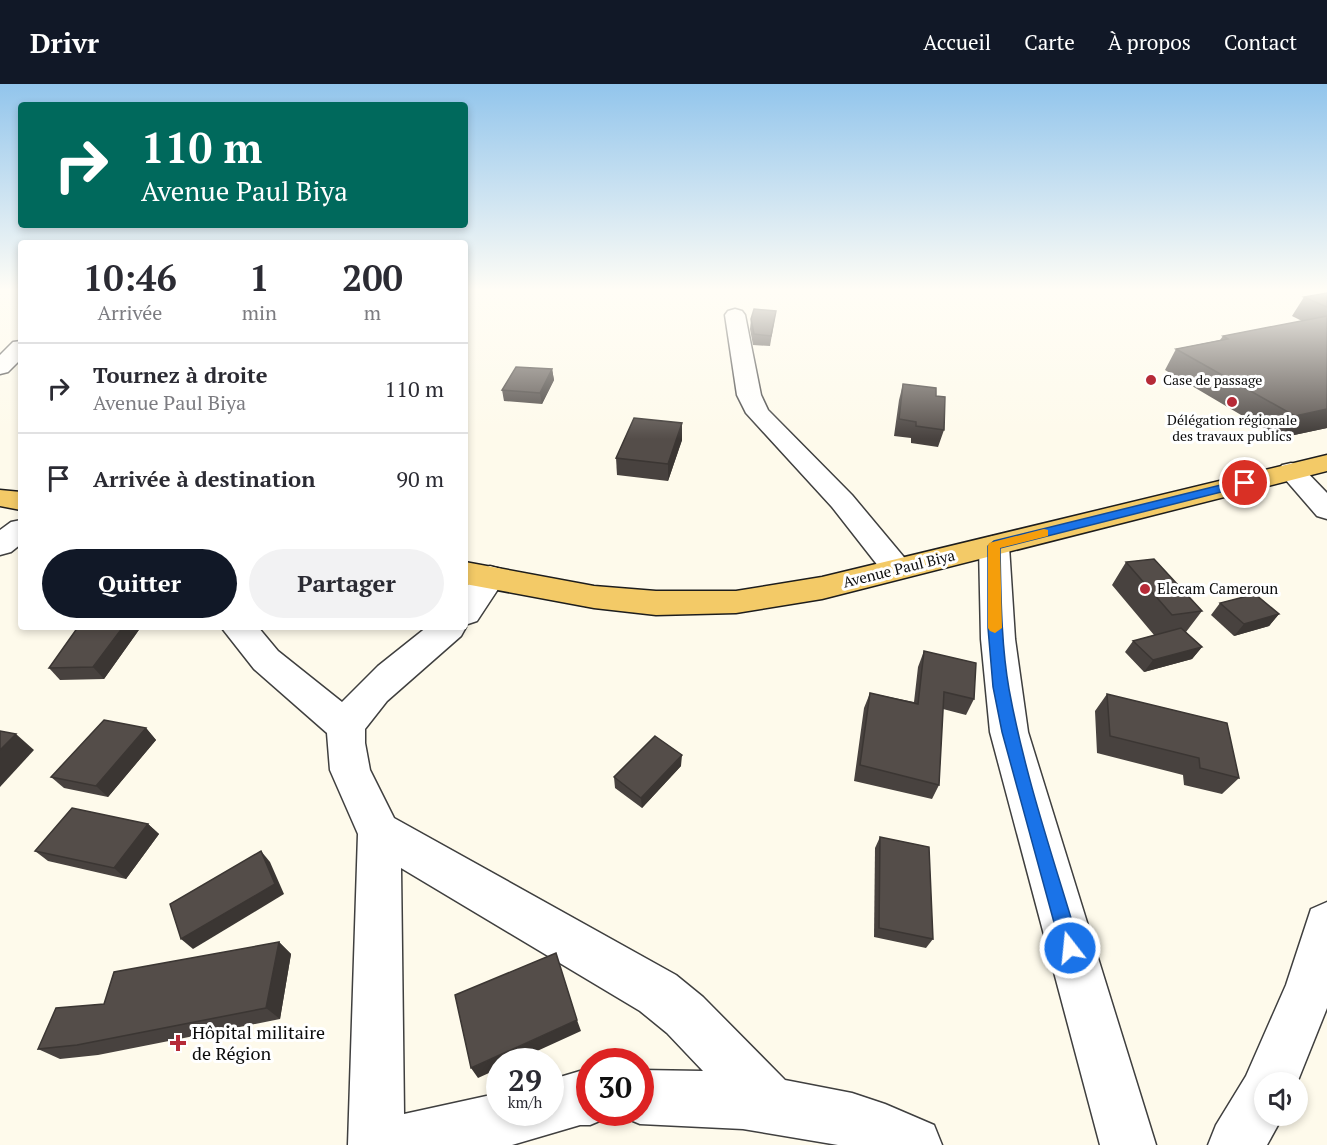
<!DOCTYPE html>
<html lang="fr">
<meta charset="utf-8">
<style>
:root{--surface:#fff;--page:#f2f2f3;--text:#2b2b33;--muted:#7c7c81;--line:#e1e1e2;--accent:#111827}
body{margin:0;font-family:"PT Serif",serif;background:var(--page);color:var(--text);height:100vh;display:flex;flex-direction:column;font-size:22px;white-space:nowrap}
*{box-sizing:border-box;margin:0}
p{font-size:20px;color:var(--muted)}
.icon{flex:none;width:33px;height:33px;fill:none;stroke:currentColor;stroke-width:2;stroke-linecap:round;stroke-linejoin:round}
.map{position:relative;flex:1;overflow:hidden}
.panel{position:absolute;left:18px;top:156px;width:450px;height:390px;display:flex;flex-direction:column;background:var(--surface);border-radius:6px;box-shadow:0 3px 9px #0003}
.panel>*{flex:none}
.hud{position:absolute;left:18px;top:18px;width:450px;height:126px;border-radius:6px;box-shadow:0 3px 9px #0003;background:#00695c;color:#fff;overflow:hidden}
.buttons{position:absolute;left:1254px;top:988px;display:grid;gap:12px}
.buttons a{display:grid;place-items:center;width:54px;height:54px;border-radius:50%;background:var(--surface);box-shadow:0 3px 9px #0003;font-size:30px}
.speed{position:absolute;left:486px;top:964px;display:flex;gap:12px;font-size:30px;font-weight:700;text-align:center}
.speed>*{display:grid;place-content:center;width:78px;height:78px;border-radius:50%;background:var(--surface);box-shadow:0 3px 9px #0003;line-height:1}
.speed small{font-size:15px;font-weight:400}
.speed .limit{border:9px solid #d22;background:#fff;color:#111}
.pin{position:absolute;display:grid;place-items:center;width:51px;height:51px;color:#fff;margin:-26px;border:3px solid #fff;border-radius:50%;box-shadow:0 2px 6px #0007}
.me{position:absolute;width:66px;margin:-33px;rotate:344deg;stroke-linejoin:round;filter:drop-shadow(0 0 4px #0008)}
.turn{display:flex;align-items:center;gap:21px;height:126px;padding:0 24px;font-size:27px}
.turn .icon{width:78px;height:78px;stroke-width:2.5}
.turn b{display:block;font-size:42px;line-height:51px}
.eta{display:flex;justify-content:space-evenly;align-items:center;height:102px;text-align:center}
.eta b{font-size:36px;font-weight:700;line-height:42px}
.cta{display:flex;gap:12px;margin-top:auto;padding:12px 24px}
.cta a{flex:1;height:69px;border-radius:36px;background:var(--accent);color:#fff;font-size:24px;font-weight:700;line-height:69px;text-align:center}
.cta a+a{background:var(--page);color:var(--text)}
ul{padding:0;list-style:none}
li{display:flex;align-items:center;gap:18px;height:90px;padding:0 24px;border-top:2px solid var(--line)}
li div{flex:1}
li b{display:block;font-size:22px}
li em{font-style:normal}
header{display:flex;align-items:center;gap:36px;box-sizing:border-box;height:84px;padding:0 30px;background:var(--accent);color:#fff}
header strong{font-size:28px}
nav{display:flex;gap:33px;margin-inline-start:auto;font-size:21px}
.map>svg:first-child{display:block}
</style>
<header>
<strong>Drivr</strong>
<nav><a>Accueil</a><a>Carte</a><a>À propos</a><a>Contact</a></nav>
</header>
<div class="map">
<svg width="1327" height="1061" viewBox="0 0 1327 1061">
<rect width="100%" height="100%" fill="#fefaeb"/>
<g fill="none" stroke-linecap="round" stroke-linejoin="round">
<g stroke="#3f3f3f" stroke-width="3">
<g id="minor">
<path d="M 735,225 L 742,227 L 745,231 L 761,311 L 768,326 L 852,411 L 908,478 L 913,485 L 908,492 L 897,495 L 886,492 L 832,423 L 746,329 L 737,311 L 725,231 L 728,227 Z"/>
<path d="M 21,257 L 21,275 L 8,288 L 0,290 L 0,271 L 13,258 Z"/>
<path d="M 1291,379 L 1300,381 L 1327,409 L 1327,435 L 1317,432 L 1278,387 L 1282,381 Z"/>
<path d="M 21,436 L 21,460 L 11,468 L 0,471 L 0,446 L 11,438 Z"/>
<path d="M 994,452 L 1005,455 L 1009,462 L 1015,555 L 1028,648 L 1156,1061 L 1100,1061 L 990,648 L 981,555 L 979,462 L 983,455 Z"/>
<path d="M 490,482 L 501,485 L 506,493 L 477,537 L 465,541 C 465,516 461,491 490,482 Z"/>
<path d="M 465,542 L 466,543 L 461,552 L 387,617 L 365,645 L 365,659 L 370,686 L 394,734 L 676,891 L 703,913 L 785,996 L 852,1009 L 885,1020 L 934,1041 L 942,1061 L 838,1061 L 743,1045 L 640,1040 L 621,1032 L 620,1029 L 640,1029 L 640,986 L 703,987 L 667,949 L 640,927 L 401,784 L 404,1030 L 500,1009 L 500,1029 L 550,1029 L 550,996 L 580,987 L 590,987 L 590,1029 L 611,1029 L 609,1033 L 590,1041 L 580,1041 L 512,1061 L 348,1061 L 358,750 L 330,686 L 327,649 L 254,585 L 221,543 L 258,543 L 278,567 L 342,618 L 378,582 L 427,543 Z"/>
<path d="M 1327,818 L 1327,924 L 1297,999 L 1264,999 L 1264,1032 L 1283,1032 L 1267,1061 L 1208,1061 L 1216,1041 L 1246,992 L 1286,901 L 1311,825 Z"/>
</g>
</g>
<g stroke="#1d1d1d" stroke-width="3">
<g id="major">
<path d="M 1327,371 L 1327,387 L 822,515 L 736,529 L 656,531 L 594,524 L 465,500 L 465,478 L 594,502 L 656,507 L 736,507 L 822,493 Z"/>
<path d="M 0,406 L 21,408 L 21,426 L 0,422 Z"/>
</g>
</g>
<use href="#minor" fill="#fff" fill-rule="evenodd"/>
<use href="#major" fill="#f3ca67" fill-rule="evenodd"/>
</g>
<g fill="#48423f">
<path d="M 1327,209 L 1327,344 L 1280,354 L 1165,286 L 1176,265 L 1220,256 L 1223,252 L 1302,237 L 1292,232 L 1304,213 Z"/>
<path d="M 776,227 L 770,262 L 753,261 L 750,245 L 751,235 Z"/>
<path d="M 552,285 L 554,296 L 542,320 L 504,317 L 502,306 Z"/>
<path d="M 903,300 L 936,312 L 944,346 L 938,363 L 911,359 L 911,354 L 894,352 L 899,316 Z"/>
<path d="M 682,339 L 682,356 L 668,397 L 617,391 L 616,374 Z"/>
<path d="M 1126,478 L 1202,527 L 1186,548 L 1202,563 L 1192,575 L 1144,588 L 1125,568 L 1133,557 L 1154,551 L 1112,501 Z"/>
<path d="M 1220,519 L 1279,530 L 1269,542 L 1234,552 L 1211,531 Z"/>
<path d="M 78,543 L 141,543 L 104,595 L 60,596 L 49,584 Z"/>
<path d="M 924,567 L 974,615 L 966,631 L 943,625 L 939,701 L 932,715 L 854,697 L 864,624 L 870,609 L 914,618 L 918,583 Z"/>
<path d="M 1107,610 L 1239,694 L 1222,710 L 1184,701 L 1183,691 L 1097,669 L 1095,627 Z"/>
<path d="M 146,644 L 156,656 L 108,713 L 64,704 L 51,693 Z"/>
<path d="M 681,682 L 642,724 L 615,704 L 614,693 Z"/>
<path d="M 148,740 L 159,750 L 126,795 L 48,777 L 35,767 Z"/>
<path d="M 880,753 L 933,855 L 926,864 L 874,853 L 875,764 Z"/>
<path d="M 279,858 L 291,870 L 280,935 L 98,971 L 60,975 L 38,965 Z"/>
</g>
<g fill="#3b3633">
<path d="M 552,285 L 554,296 L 542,320 L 540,309 Z"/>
<path d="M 1327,325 L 1327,344 L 1280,354 L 1295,332 Z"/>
<path d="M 682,339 L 682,356 L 668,397 L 668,380 Z"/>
<path d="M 1279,530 L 1269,542 L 1234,552 L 1244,540 Z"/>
<path d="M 123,543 L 141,543 L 104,595 L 93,583 Z"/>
<path d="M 1202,563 L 1192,575 L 1144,588 L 1153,576 Z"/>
<path d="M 146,644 L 156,656 L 108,713 L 96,702 Z"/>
<path d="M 16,650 L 34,666 L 0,703 L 0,666 Z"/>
<path d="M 682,671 L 681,682 L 642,724 L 641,714 Z"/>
<path d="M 148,740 L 159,750 L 126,795 L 114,784 Z"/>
<path d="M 261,767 L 270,778 L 284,810 L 193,865 L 181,855 Z"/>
<path d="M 279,858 L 291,870 L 280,935 L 266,924 Z"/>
<path d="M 577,936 L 581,947 L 513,978 L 500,978 L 500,984 L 478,994 L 471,984 Z"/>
</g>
<g fill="#544d49" stroke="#3b3633" stroke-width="1.5">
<path d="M 1327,209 L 1327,223 L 1304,213 Z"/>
<path d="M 754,225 L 776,227 L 771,252 L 754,250 L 751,235 Z"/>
<path d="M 1327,232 L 1327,325 L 1295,332 L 1176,265 L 1228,255 L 1223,252 Z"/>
<path d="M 516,283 L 552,285 L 540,309 L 502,306 Z"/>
<path d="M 903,300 L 936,304 L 936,312 L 945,313 L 944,346 L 916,342 L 916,338 L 899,335 Z"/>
<path d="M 634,334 L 682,339 L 668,380 L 616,374 Z"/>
<path d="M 1154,475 L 1202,527 L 1172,531 L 1126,478 Z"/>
<path d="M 1255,510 L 1279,530 L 1244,540 L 1220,519 Z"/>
<path d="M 78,543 L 123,543 L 93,583 L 49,584 Z"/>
<path d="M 1181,544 L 1202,563 L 1153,576 L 1133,557 Z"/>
<path d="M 924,567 L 976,579 L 974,615 L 944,608 L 939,701 L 860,681 L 870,609 L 918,620 Z"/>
<path d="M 1107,610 L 1227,639 L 1239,694 L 1200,684 L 1199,674 L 1110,652 Z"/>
<path d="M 104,636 L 146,644 L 96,702 L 51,693 Z"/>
<path d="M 0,647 L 16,650 L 0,666 Z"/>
<path d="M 655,652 L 682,671 L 641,714 L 614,693 Z"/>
<path d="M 72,724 L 148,740 L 114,784 L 35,767 Z"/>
<path d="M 880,753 L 929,763 L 933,855 L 879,844 Z"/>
<path d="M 261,767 L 275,800 L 181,855 L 170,820 Z"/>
<path d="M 279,858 L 266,924 L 77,961 L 38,965 L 56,924 L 104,920 L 114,888 Z"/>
<path d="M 556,869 L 577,936 L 471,984 L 455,911 Z"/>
</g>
<linearGradient id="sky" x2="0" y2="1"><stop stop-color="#92c5ec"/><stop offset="0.58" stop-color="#fffdf6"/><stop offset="1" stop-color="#fffdf6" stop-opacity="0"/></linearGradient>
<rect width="1327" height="355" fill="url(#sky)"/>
<path fill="#1a73e8" stroke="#114b97" stroke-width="1.5" d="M 1245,395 L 1249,396 L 1249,401 L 1000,464 C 1001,511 1001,559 1009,605 C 1025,693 1055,779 1080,864 L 1077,871 L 1070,874 L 1063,871 L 1061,864 L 1002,648 L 993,603 L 988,544 L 988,462 L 994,457 Z"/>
<path fill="#f59e0b" d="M 1044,445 L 1048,446 L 1048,452 L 1000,464 L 1002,544 L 995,549 L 990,547 L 988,544 L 988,462 L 989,459 Z"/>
<g fill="#b62a37" stroke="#fff" stroke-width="2">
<circle cx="1151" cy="296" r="6"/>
<circle cx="1232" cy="318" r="6"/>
<circle cx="1145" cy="505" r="6"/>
<path d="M175 950h6v6h6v6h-6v6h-6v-6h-6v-6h6z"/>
</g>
<g text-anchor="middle" stroke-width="6" stroke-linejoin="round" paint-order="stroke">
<g font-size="14" fill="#0c0c0c" stroke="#fff" text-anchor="start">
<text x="1163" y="301">Case de passage</text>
<text x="1232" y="341" text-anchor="middle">Délégation régionale<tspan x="1232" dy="16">des travaux publics</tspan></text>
</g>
<g font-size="15" fill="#0c0c0c" stroke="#fff">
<text transform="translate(899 485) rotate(-14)" y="5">Avenue Paul Biya</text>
</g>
<g font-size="15" fill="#0c0c0c" stroke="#fff" text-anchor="start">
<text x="1157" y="510">Elecam Cameroun</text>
</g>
<g font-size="18" fill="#0c0c0c" stroke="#fff" text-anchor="start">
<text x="192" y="955">Hôpital militaire<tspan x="192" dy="21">de Région</tspan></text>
</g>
</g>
</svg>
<div class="buttons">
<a><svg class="icon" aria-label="sound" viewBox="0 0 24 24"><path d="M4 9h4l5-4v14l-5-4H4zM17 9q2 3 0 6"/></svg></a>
</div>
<div class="speed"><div>29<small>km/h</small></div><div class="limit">30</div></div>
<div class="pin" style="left:1245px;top:399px;background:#d93025"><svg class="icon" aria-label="arrive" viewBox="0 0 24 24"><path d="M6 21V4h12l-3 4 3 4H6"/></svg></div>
<svg class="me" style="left:1070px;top:864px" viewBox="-20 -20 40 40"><circle r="17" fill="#1a73e8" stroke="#fff" stroke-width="3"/><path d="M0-11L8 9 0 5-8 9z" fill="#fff"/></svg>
<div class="hud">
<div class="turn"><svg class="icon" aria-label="right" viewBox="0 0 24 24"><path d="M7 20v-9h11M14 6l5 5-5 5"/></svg><div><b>110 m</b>Avenue Paul Biya</div></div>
</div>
<section class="panel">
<div class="eta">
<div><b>10:46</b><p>Arrivée</p></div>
<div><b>1</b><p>min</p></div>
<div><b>200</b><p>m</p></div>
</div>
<ul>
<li><svg class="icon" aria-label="right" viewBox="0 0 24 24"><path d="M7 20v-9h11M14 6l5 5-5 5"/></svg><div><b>Tournez à droite</b><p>Avenue Paul Biya</p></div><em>110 m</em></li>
<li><svg class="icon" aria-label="arrive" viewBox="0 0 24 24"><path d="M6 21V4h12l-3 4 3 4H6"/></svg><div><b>Arrivée à destination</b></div><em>90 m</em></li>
</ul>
<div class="cta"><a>Quitter</a><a>Partager</a></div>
</section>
</div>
